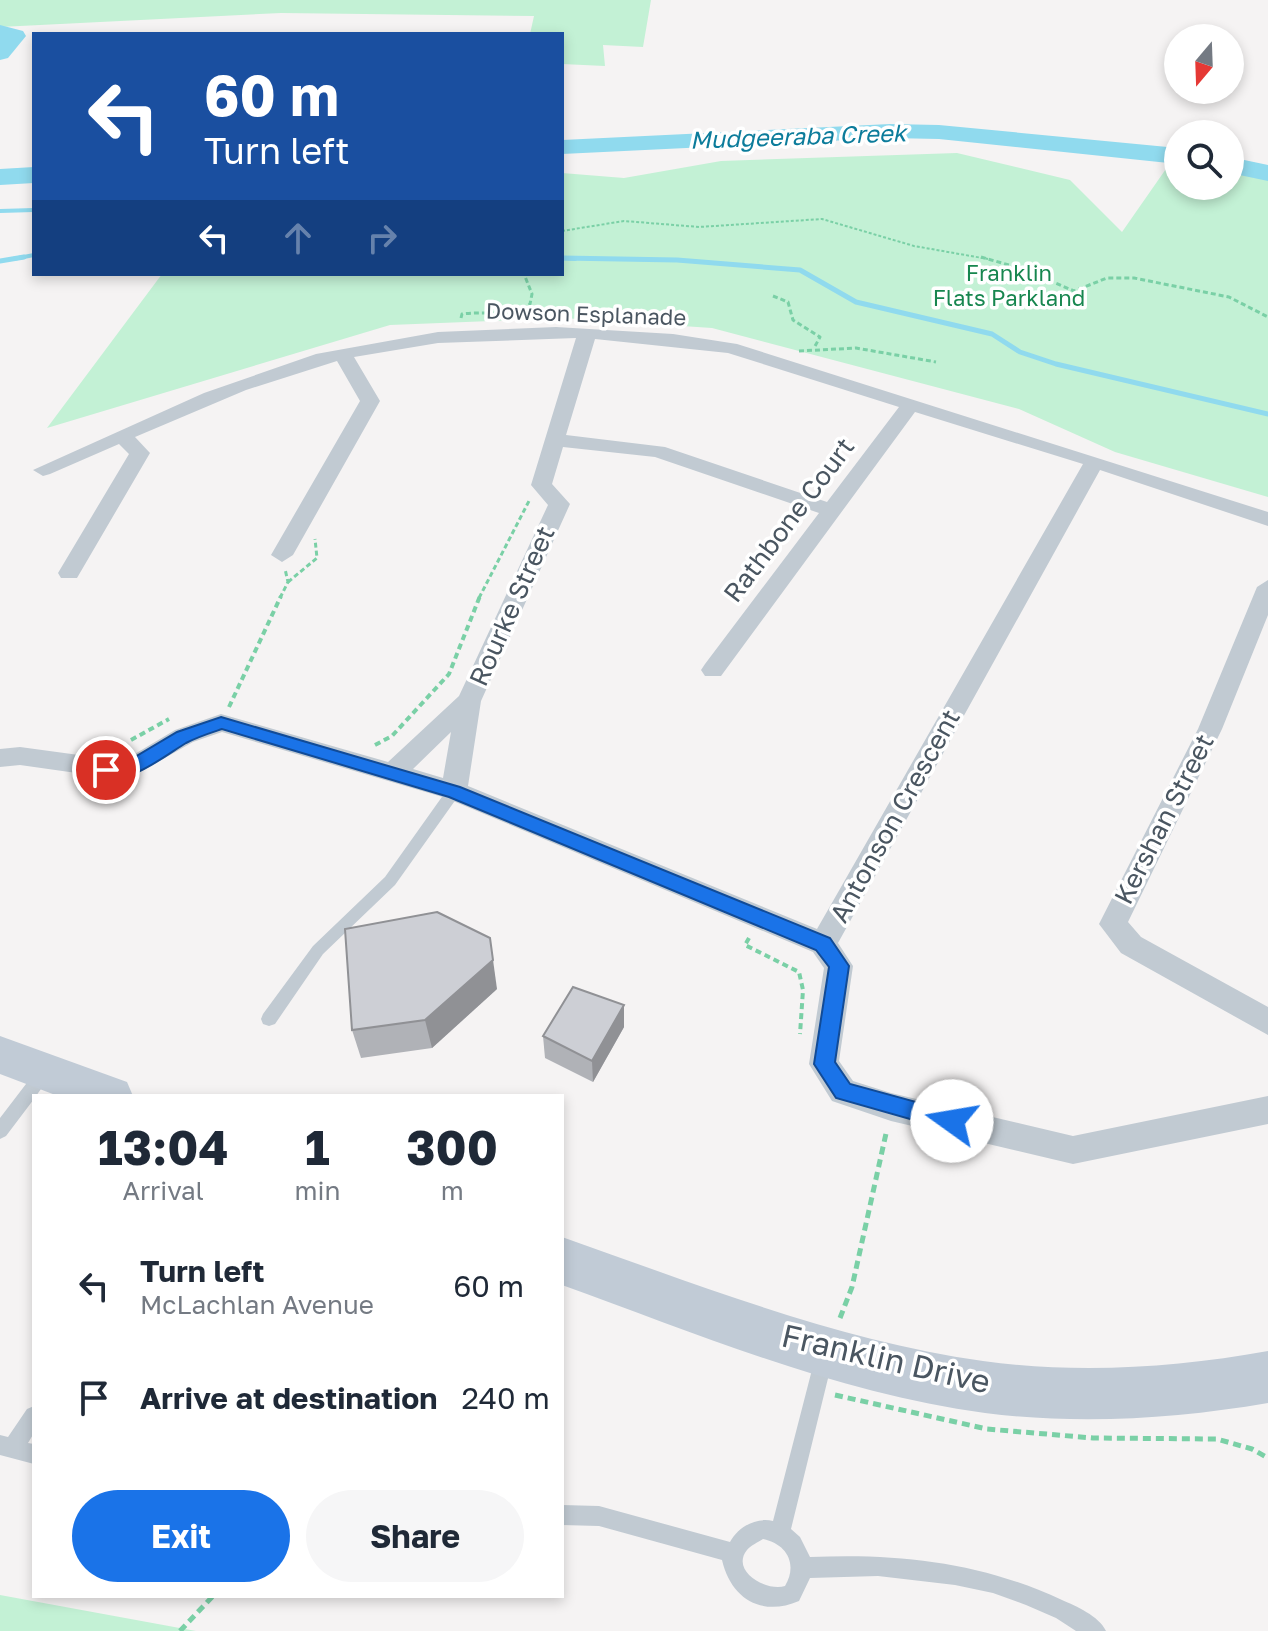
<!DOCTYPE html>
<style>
:root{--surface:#fff;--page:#f6f6f7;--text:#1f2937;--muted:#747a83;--accent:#1a73e8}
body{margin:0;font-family:"Golos Text",sans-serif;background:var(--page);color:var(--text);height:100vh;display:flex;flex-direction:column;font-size:30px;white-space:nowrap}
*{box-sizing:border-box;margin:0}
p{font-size:26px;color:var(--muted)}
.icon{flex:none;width:44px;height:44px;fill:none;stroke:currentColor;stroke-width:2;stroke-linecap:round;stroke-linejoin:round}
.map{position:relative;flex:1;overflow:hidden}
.drawer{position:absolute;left:32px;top:1094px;width:532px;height:504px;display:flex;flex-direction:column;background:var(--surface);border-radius:0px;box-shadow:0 4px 12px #0003}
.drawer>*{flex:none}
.hud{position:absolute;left:32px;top:32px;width:532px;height:244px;border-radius:0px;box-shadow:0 4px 12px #0003;background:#1a4fa0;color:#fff;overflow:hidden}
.needle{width:52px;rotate:199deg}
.controls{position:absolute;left:1164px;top:24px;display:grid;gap:16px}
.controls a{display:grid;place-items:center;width:80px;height:80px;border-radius:50%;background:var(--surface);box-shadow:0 4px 12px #0003;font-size:40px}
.pin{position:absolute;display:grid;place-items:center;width:68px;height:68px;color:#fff;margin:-34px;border:4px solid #fff;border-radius:50%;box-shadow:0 2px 8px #0007}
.me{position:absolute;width:88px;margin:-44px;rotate:283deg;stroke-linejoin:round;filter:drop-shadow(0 0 6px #0008)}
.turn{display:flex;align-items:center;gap:28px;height:168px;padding:0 40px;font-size:36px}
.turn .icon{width:104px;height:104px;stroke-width:2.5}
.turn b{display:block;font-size:56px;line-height:68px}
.lanes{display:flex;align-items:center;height:76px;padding:0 40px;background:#0003;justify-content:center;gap:40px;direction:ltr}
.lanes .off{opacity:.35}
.eta{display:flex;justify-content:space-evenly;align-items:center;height:136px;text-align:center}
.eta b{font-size:48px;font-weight:700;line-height:56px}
.action{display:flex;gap:16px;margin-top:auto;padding:16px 40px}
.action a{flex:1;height:92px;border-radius:48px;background:var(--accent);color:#fff;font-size:32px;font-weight:700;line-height:92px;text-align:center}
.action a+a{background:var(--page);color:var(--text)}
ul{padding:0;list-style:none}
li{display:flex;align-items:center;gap:24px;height:112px;padding:0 40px}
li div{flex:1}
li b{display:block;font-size:30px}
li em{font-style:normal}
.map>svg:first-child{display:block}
</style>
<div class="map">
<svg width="1268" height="1631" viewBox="0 0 1268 1631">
<rect width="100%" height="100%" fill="#f5f3f3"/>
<g fill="#c3f1d5">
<path d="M 0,0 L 651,0 L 643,47 L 603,45 L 605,66 L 562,64 L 562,34 L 530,34 L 534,16 L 281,13 L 0,27 Z"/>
<path d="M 957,153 L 1070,180 L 1122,232 L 1168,166 L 1178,167 L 1178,186 L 1230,186 L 1230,172 L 1268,176 L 1268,497 L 1115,452 L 1019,409 L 712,328 L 563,318 L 390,325 L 47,428 L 162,274 L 562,274 L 562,173 L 624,178 L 721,161 Z"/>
<path d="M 0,1595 L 196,1631 L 0,1631 Z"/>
</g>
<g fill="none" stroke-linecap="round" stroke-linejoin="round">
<g stroke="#90daee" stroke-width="4">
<path d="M 0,211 L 34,210"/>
<path d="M 562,258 L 575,259"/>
<path d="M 13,259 L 34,255"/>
</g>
<g stroke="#90daee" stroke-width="5">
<path d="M 562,258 L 677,260 L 800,270 L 856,302 L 992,334 L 1020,352 L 1056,364 L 1268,414"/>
<path d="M 0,261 L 24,257"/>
</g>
<g fill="#90daee" fill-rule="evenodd">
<path d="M 0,25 L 23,31 L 26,36 L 8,58 L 0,60 Z"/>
<path d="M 890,124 L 939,125 L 1178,148 L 1178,164 L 939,139 L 890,138 L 562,154 L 562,140 Z"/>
<path d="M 1230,157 L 1268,165 L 1268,181 L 1230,173 Z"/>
<path d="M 34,167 L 34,183 L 0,185 L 0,169 Z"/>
</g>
<path stroke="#7ad0a6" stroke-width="2" stroke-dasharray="3 2" stroke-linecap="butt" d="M 562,231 L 624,221 L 699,227 L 822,219 L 914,246 L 988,259"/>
<g stroke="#7ad0a6" stroke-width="3" stroke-dasharray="5 3" stroke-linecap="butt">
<path d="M 981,257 L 1023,269 L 1074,291 L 1107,278 L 1134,278 L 1229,297 L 1268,317"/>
<path d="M 773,296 L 788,302 L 793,320 L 820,337 L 814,348"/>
<path d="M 461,318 L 462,314 C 486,311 508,317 530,304 L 532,294 L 524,274"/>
<path d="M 799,351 L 856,348 L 936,362"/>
<path d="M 288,582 L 317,558 L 315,539"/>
<path d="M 280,598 L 288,582 L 285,569"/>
<path d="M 479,598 L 529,501"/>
</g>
<g stroke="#7ad0a6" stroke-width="4" stroke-dasharray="6 4" stroke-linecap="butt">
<path d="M 229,707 L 281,596"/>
<path d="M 131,740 L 169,719"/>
<path d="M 375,745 L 392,736 L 449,674 L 480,596"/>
<path d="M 749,938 L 745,945 L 799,972 L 803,990 L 800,1034"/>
</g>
<g stroke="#7ad0a6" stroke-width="5" stroke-dasharray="8 5" stroke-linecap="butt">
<path d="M 840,1318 L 852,1287 L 887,1129"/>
<path d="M 835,1395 L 987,1429 L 1093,1438 L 1217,1439 L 1252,1449 L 1268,1458"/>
<path d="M 180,1631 L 213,1596"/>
</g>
<g fill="#c1cad2" fill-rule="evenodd">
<path d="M 454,786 L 459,787 L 461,791 L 459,795 L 395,885 L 323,954 L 275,1024 L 269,1026 L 263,1024 L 261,1019 L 263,1014 L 313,946 L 385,877 L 449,787 Z"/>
<path d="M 45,1065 L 51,1067 L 53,1072 L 36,1096 L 34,1096 L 34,1099 L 6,1136 L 0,1139 L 0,1118 L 39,1067 Z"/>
<path d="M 824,1349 L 831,1351 L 833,1358 L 791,1529 L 800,1537 L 810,1557 C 898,1553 981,1562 1062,1600 C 1076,1606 1099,1616 1106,1631 L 1076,1631 L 1056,1618 L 1026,1605 L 993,1593 L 955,1585 L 878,1576 L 810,1578 L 799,1601 C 762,1617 731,1599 722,1560 L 599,1526 L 562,1525 L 562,1505 L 599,1506 L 730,1542 C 738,1527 756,1517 773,1521 L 815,1358 L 817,1351 ZM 763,1539 C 787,1544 798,1564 785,1586 C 767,1592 730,1571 747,1550 C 750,1546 758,1542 763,1539 Z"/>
<path d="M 34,1406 L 34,1433 L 28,1443 L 34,1444 L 34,1464 L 0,1455 L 0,1435 L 8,1437 L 27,1409 Z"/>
</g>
<g fill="#c1cad2" fill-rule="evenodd">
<path d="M 556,327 L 673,334 L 737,344 L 1268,512 L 1268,526 L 1100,470 L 838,943 L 853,966 L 839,1061 L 853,1081 L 891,1093 L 1073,1136 L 1268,1096 L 1268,1124 L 1073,1164 L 891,1121 L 832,1101 L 809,1064 L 824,968 L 813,952 L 446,798 L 222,732 L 193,742 L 126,780 L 20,765 L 0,767 L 0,749 L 20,747 L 123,761 L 175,730 L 221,714 L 388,762 L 459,696 L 548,505 L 531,485 L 576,338 L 438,343 L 354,357 L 380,401 L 293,555 L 282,562 L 271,555 L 360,401 L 337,361 L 246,390 L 135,437 L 150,453 L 77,578 L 61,578 L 58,573 L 129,454 L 119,444 L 50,474 L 43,476 L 33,470 L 204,393 L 316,354 L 438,332 ZM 595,339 L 728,353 L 899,407 L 827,502 L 665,447 L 566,435 ZM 915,412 L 1083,464 L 817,929 L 468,786 L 481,701 L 570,504 L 552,484 L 563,447 L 655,457 L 819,513 L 705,664 L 701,670 L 705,676 L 721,676 ZM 451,732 L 443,778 L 413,769 Z"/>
<path d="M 1268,580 L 1268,615 L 1222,729 L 1128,922 L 1141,937 L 1268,1007 L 1268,1035 L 1121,953 L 1099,924 L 1198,729 L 1257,587 Z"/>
</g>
<g fill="#c1cbd6" fill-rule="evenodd">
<path d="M 0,1036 L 127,1082 L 133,1096 L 58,1096 L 0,1074 Z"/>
<path d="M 562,1237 C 699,1285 839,1341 983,1361 C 1078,1374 1174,1368 1268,1351 L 1268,1403 C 1174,1419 1080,1425 985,1413 C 840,1394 698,1334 562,1285 Z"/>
</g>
</g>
<g fill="#b0b2b7">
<path d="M 497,989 L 432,1048 L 361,1058 L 352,1030 Z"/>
<path d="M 624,1005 L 624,1027 L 593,1082 L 545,1058 L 543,1036 Z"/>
</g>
<g fill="#909195">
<path d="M 490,938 L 497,989 L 432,1048 L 425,1020 Z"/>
<path d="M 624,1005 L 624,1027 L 593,1082 L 592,1061 Z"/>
</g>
<g fill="#cdcfd5" stroke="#909195" stroke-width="2">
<path d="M 437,912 L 490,938 L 493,960 L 425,1020 L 352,1030 L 345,929 Z"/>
<path d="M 573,987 L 624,1005 L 592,1061 L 543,1036 Z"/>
</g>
<path fill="#1a73e8" stroke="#114b97" stroke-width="2" d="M 221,717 L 460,787 L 830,938 L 849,966 L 835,1062 L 850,1084 L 960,1114 L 963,1121 L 960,1128 L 952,1131 L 836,1098 L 814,1064 L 829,967 L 816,950 L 449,797 L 222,729 C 210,733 197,737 186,743 C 167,754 116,796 97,770 L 106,764 L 123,764 L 177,732 Z"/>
<g text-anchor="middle" stroke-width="7" stroke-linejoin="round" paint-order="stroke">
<g font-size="22" fill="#17864f" stroke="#fff">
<text x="1009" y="281">Franklin<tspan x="1009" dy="25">Flats Parkland</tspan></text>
</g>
<g font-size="22" fill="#4a5661" stroke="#fff">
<text transform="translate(586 314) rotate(2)" y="8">Dowson Esplanade</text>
</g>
<g font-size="24" font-style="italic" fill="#0c7c9b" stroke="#fff">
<text transform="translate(798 137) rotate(-2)" y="8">Mudgeeraba Creek</text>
</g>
<g font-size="26" fill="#4a5661" stroke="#fff">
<text transform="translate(789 520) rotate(-53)" y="9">Rathbone Court</text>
<text transform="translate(512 606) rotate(-66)" y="9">Rourke Street</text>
<text transform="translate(895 816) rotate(-61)" y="9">Antonson Crescent</text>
<text transform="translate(1164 819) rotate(-63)" y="9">Kershan Street</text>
</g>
<g font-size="32" fill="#4a5661" stroke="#fff">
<text transform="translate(886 1359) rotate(13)" y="11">Franklin Drive</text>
</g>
</g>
</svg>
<div class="controls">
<a><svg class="needle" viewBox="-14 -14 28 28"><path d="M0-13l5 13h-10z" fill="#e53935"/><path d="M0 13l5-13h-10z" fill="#747a83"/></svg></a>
<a><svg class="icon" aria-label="search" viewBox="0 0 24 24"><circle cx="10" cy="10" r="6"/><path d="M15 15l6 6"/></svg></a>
</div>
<div class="pin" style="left:106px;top:770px;background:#d93025"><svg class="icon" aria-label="arrive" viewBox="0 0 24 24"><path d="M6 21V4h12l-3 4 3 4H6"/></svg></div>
<svg class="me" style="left:952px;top:1121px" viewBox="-20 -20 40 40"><circle r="19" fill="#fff"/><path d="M0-13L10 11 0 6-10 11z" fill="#1a73e8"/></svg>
<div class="hud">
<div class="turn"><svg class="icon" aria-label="left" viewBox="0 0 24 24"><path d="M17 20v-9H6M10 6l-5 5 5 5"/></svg><div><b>60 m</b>Turn left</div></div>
<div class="lanes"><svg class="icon" aria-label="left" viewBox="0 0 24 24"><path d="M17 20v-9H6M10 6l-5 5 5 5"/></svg><svg class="icon off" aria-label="ahead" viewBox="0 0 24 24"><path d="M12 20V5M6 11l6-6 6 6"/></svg><svg class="icon off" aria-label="right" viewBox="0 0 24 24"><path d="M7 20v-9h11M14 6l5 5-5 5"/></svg></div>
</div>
<section class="drawer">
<div class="eta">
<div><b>13:04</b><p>Arrival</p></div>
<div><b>1</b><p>min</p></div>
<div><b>300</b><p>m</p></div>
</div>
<ul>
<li><svg class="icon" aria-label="left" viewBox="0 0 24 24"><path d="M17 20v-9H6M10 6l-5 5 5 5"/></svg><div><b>Turn left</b><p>McLachlan Avenue</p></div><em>60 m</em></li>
<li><svg class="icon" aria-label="arrive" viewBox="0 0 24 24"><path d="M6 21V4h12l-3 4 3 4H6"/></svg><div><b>Arrive at destination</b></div><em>240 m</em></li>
</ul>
<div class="action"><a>Exit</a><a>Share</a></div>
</section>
</div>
